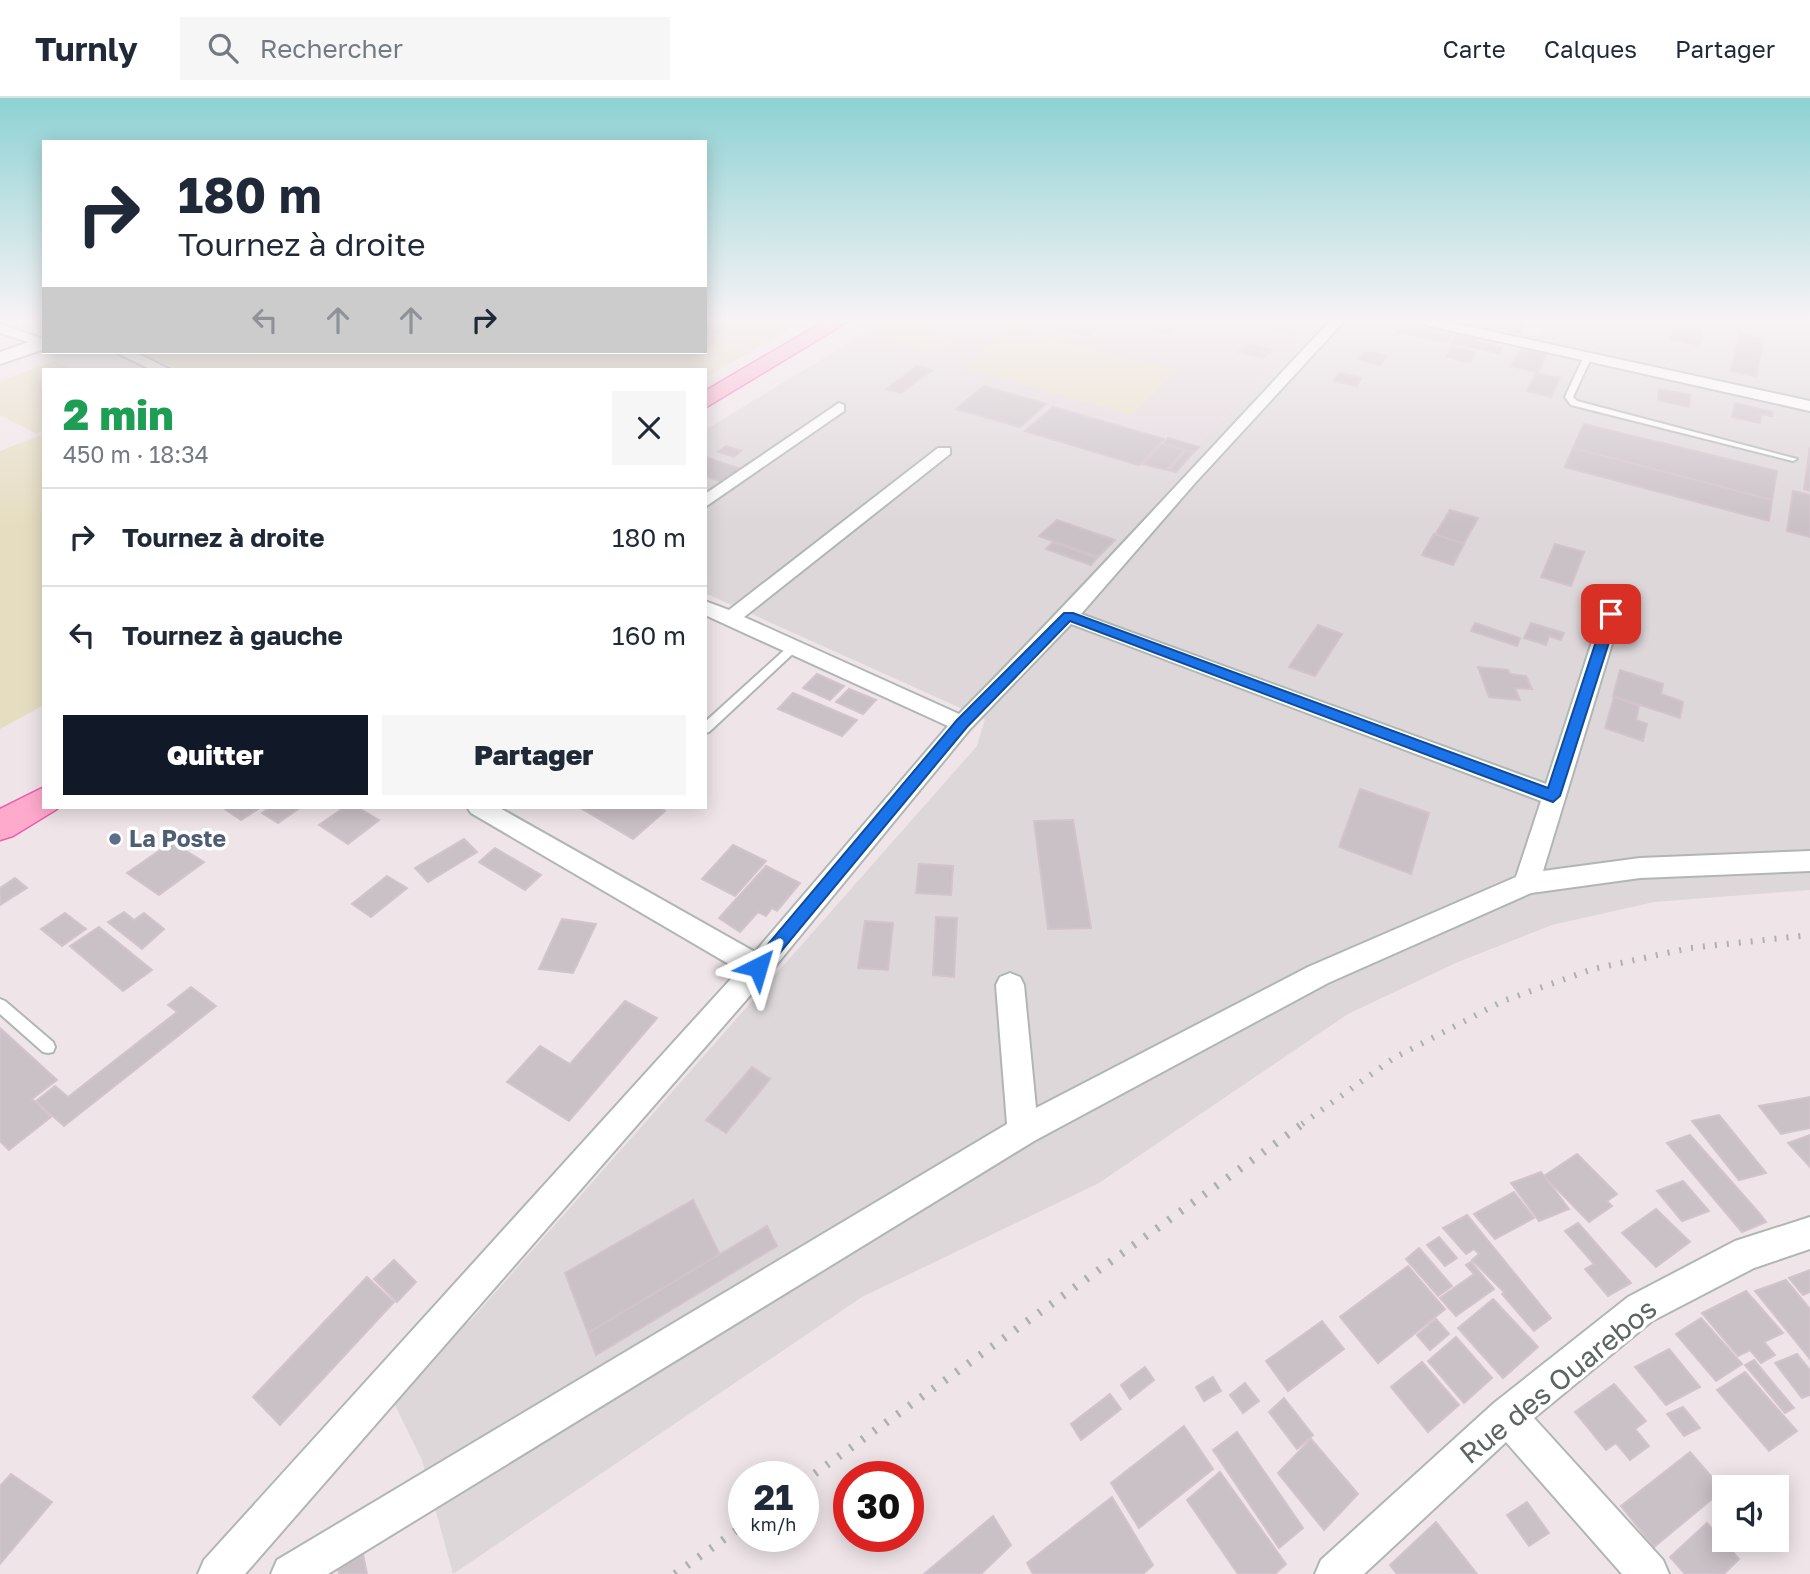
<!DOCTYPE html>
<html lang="fr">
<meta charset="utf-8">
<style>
:root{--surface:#fff;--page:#f6f6f7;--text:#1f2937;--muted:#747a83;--line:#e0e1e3;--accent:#111827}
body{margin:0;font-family:"Golos Text",sans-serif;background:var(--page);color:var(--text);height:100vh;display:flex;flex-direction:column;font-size:26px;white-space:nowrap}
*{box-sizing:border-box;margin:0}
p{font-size:23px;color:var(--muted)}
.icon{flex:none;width:38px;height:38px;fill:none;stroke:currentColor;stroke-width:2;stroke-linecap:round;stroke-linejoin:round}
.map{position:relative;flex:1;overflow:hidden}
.sheet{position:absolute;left:42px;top:270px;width:665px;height:441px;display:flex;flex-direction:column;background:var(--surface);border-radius:0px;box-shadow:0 4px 18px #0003}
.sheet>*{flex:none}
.hud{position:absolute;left:42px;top:42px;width:665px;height:214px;border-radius:0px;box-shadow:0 4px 18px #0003;background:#fff;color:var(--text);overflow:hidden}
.controls{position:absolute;left:1712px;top:1377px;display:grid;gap:14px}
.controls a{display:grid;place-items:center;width:77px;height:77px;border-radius:0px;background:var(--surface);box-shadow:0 4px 18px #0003;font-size:35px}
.speed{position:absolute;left:728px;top:1363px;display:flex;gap:14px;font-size:35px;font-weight:700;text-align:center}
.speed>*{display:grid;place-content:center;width:91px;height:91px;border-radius:50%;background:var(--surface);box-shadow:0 4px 18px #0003;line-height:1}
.speed small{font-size:18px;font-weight:400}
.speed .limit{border:10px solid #d22;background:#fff;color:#111}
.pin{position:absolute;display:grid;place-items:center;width:60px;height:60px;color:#fff;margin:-30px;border-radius:14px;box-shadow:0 4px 10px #0006}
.me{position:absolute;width:77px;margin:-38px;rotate:40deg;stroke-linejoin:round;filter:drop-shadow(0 0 5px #0008)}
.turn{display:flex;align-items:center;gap:24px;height:147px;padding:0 21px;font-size:32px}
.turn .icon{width:91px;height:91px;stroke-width:2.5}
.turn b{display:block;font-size:49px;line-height:60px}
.lanes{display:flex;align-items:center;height:66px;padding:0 21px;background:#0003;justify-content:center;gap:35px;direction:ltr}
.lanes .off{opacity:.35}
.round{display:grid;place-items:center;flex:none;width:74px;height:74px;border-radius:0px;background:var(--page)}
.headline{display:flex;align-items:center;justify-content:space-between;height:119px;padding:0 21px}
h1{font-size:42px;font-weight:800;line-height:52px;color:#1e9e55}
.button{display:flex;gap:14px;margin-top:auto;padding:14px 21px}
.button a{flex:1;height:80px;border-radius:0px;background:var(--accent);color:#fff;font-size:28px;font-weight:800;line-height:80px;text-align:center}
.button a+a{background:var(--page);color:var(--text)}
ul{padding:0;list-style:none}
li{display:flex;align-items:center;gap:21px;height:98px;padding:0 21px;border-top:2px solid var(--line)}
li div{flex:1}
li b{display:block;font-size:26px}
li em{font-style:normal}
header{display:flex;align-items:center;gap:42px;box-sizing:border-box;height:98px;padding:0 35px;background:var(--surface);border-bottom:2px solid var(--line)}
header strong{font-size:33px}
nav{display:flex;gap:38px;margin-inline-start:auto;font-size:24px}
.search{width:490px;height:63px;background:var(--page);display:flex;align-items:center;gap:18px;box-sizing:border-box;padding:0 24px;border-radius:0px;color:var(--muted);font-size:26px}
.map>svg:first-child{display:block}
</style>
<header>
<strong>Turnly</strong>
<div class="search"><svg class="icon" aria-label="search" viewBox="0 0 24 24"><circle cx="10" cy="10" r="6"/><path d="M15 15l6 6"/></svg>Rechercher</div>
<nav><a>Carte</a><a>Calques</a><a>Partager</a></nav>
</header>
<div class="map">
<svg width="1810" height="1476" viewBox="0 0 1810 1476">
<rect width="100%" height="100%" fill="#efe5e9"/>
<path fill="#ddd7da" d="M 1319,220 L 1455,220 L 1538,238 L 1549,220 L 1810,221 L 1810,792 L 1654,804 L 1552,827 L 1458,864 L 1348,916 L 1099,1085 L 862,1199 L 453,1476 L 422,1362 L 391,1299 L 439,1239 L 470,1223 L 977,648 L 985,621 L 705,495 L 705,332 L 850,244 L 1195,348 Z"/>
<path fill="#e1d6db" d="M 890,220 L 1319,220 L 1195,348 L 850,244 Z"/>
<g fill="#e6ddc1">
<path d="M 705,220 L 809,220 L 705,280 L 705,271 L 179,271 L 136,254 L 705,254 Z"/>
<path d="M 890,222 L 958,242 L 936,256 L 867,236 Z"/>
<path d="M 1014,230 L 1177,273 L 1131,317 L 962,269 Z"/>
<path d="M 54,263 L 73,271 L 44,271 L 44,333 L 37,336 L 0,317 L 0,283 Z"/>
<path d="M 44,336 L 44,607 L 0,631 L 0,353 Z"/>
</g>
<g fill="#cac1c6" stroke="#d3c3cc" stroke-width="2">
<path d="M 705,220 L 758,220 L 705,238 Z"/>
<path d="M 1019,220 L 1061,220 L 1098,230 L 1088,238 Z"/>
<path d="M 1166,220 L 1183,221 L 1167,235 L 1153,231 Z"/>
<path d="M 1500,220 L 1523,220 L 1528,221 L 1520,235 L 1494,229 Z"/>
<path d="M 1280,222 L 1295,225 L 1287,234 L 1272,230 Z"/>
<path d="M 1675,223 L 1703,229 L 1699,247 L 1671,241 Z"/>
<path d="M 1403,227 L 1451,237 L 1447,244 L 1398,234 Z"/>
<path d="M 1740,236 L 1764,241 L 1756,278 L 1731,273 Z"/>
<path d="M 1456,237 L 1480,242 L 1479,245 L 1501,250 L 1499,255 L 1451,245 Z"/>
<path d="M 1247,246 L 1271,252 L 1263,260 L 1239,254 Z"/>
<path d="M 1452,249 L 1475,254 L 1470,264 L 1447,259 Z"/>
<path d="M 1522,250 L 1547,256 L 1538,274 L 1511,268 Z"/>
<path d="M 1364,255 L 1375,255 L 1387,258 L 1379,267 L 1358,261 Z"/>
<path d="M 917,268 L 932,272 L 901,295 L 886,291 Z"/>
<path d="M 1339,275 L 1361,280 L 1357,288 L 1334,283 Z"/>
<path d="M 1536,275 L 1560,280 L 1551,299 L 1527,293 Z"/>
<path d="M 984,288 L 1046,306 L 1020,329 L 956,311 Z"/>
<path d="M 1659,291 L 1690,297 L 1689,309 L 1658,302 Z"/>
<path d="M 1735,305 L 1773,314 L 1772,318 L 1761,316 L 1760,325 L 1732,319 Z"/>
<path d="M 1053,309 L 1164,341 L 1139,367 L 1025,333 Z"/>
<path d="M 1584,326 L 1777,373 L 1772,402 L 1573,350 Z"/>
<path d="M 1168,340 L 1195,348 L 1199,349 L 1194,354 L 1164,345 Z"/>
<path d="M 1162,346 L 1184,352 L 1166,372 L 1143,366 Z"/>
<path d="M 726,348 L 741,353 L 734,359 L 718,354 Z"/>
<path d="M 1810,349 L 1810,393 L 1804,391 Z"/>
<path d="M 1573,350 L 1772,402 L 1769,423 L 1565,369 Z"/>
<path d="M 1186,353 L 1193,355 L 1176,374 L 1169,372 Z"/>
<path d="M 705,359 L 741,371 L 723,384 L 705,378 Z"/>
<path d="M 1793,393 L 1810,397 L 1810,439 L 1787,433 Z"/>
<path d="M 1450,412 L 1478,420 L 1464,445 L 1435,437 Z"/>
<path d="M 1057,422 L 1115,442 L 1098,459 L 1039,438 Z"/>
<path d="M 1434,436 L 1464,446 L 1453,467 L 1422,457 Z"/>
<path d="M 1053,444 L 1097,460 L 1091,467 L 1046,451 Z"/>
<path d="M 1555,446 L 1584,454 L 1571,488 L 1541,479 Z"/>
<path d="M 1475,525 L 1520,540 L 1517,548 L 1471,533 Z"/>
<path d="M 1531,525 L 1564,535 L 1561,542 L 1549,538 L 1546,547 L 1524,540 Z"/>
<path d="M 1318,527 L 1342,536 L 1315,578 L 1289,569 Z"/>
<path d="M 1478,569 L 1508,572 L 1510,576 L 1526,578 L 1532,591 L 1515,590 L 1520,602 L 1489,599 Z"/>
<path d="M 1620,572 L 1663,586 L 1661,596 L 1683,604 L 1680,620 L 1613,598 Z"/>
<path d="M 817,576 L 844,588 L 830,602 L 803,590 Z"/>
<path d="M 849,591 L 876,602 L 863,616 L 836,604 Z"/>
<path d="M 793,595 L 857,622 L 842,638 L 778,611 Z"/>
<path d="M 1614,599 L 1639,608 L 1636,622 L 1647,626 L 1643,643 L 1605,630 Z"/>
<path d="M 1360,691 L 1429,715 L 1411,776 L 1339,749 Z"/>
<path d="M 222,709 L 261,709 L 241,722 Z"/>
<path d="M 271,709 L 301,709 L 278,725 L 262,715 Z"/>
<path d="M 345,709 L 357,709 L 379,722 L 348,746 L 319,727 Z"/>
<path d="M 579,709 L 657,709 L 665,713 L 633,741 Z"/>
<path d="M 1073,722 L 1091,830 L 1048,831 L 1034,723 Z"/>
<path d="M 464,741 L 477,754 L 428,784 L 415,770 Z"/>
<path d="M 172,744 L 204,764 L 159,797 L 127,775 Z"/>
<path d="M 733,747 L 766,763 L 735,798 L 702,781 Z"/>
<path d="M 495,750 L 541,777 L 525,792 L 479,764 Z"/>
<path d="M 919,766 L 953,768 L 951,797 L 916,795 Z"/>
<path d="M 766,768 L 800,785 L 777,813 L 772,810 L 766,818 L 758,814 L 740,834 L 719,820 Z"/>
<path d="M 387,778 L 407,790 L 371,819 L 352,806 Z"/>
<path d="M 15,780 L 27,790 L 0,807 L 0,790 Z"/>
<path d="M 124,814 L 134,822 L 144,815 L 164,831 L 142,851 L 108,824 Z"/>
<path d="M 65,815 L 86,831 L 62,848 L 41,831 Z"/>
<path d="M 936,819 L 957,820 L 954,879 L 933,877 Z"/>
<path d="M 562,821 L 596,826 L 573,875 L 539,871 Z"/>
<path d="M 865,823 L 893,825 L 888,872 L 858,870 Z"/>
<path d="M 99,829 L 152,872 L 123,893 L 70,848 Z"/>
<path d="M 191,889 L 216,908 L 64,1028 L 36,1003 L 55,988 L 68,999 L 177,914 L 168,907 Z"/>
<path d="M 625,903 L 657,920 L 569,1023 L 507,984 L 540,948 L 570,966 Z"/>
<path d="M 0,930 L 57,982 L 32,1001 L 51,1019 L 9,1052 L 0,1043 Z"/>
<path d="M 752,969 L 770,981 L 726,1035 L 706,1022 Z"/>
<path d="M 1810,999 L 1810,1030 L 1781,1036 L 1759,1008 Z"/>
<path d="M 1719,1017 L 1766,1075 L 1739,1082 L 1692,1023 Z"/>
<path d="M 1690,1037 L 1760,1116 L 1766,1124 L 1742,1134 L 1667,1045 Z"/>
<path d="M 1810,1037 L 1810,1069 L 1788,1045 Z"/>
<path d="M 1577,1056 L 1617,1096 L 1607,1103 L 1612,1108 L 1589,1124 L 1544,1078 Z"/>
<path d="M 1541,1074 L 1569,1111 L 1539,1123 L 1511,1085 Z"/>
<path d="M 1683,1083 L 1709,1113 L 1682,1123 L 1657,1093 Z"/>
<path d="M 1514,1094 L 1534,1120 L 1495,1141 L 1474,1116 Z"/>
<path d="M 693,1102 L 720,1157 L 588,1235 L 565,1175 Z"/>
<path d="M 1656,1111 L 1690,1144 L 1656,1169 L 1622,1135 Z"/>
<path d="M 1467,1117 L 1551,1220 L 1534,1233 L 1502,1196 L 1504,1194 L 1472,1162 L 1479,1156 L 1474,1151 L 1466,1156 L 1443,1130 Z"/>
<path d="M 1578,1125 L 1631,1185 L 1608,1198 L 1585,1171 L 1594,1166 L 1565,1133 Z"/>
<path d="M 767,1128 L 777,1148 L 596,1257 L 588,1235 Z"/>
<path d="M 1439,1139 L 1457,1160 L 1445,1168 L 1427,1147 Z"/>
<path d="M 1419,1150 L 1452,1188 L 1438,1198 L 1406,1161 Z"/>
<path d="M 394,1162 L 416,1184 L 397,1204 L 374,1181 Z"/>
<path d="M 1471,1164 L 1494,1191 L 1456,1218 L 1440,1200 L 1474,1176 L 1466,1167 Z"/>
<path d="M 1408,1168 L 1445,1211 L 1378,1265 L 1340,1219 Z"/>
<path d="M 1810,1172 L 1810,1194 L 1803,1197 L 1789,1180 Z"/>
<path d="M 367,1179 L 394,1204 L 280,1327 L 253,1299 Z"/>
<path d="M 1786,1182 L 1810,1211 L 1810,1261 L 1755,1193 Z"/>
<path d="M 1746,1193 L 1783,1235 L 1764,1244 L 1775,1257 L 1761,1265 L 1750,1252 L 1738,1258 L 1702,1215 Z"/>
<path d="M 1493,1201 L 1538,1249 L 1503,1280 L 1458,1230 Z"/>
<path d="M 1701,1220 L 1742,1266 L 1716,1283 L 1676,1236 Z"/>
<path d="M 1436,1221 L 1449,1236 L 1430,1252 L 1417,1237 Z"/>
<path d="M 1322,1223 L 1344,1251 L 1288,1293 L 1266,1263 Z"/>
<path d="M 1456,1239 L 1492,1280 L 1464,1305 L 1428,1263 Z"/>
<path d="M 1669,1251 L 1700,1289 L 1666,1307 L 1635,1269 Z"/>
<path d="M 1797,1256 L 1810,1272 L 1810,1297 L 1802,1300 L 1775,1265 Z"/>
<path d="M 1754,1262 L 1794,1310 L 1785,1315 L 1745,1267 Z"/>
<path d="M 1422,1264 L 1459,1307 L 1428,1334 L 1391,1289 Z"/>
<path d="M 1145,1269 L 1154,1282 L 1130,1301 L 1121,1287 Z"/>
<path d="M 1745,1274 L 1797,1333 L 1769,1353 L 1717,1292 Z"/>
<path d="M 1213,1279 L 1221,1293 L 1204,1303 L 1196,1289 Z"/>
<path d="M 1245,1285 L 1259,1303 L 1243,1315 L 1230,1297 Z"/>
<path d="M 1614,1286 L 1646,1323 L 1635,1331 L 1649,1348 L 1630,1362 L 1616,1345 L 1606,1352 L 1575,1314 Z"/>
<path d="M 1110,1296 L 1121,1311 L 1081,1342 L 1071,1326 Z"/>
<path d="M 1284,1300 L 1313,1337 L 1297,1351 L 1269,1314 Z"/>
<path d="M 1683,1309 L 1700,1330 L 1684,1338 L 1667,1316 Z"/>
<path d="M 1184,1328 L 1213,1371 L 1139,1430 L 1111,1385 Z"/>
<path d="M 1237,1334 L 1303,1430 L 1279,1450 L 1213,1352 Z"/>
<path d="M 1311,1341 L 1358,1396 L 1324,1432 L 1278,1375 Z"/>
<path d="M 1690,1354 L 1723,1392 L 1654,1449 L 1621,1408 Z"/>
<path d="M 1220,1374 L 1286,1466 L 1275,1476 L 1238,1476 L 1187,1402 Z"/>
<path d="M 11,1376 L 52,1404 L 0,1466 L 0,1388 Z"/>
<path d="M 1112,1399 L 1153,1467 L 1143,1476 L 1033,1476 L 1027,1465 Z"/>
<path d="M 1527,1404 L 1549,1435 L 1529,1448 L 1507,1417 Z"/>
<path d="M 993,1418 L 1011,1447 L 981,1476 L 924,1476 Z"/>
<path d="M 1436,1424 L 1477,1476 L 1397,1476 L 1390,1467 Z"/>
<path d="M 1707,1425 L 1739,1461 L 1724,1476 L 1685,1476 L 1670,1459 Z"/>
<path d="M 363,1456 L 367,1476 L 339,1476 L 338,1471 Z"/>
</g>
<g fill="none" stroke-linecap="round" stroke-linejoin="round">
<g stroke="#b0b7b3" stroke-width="4">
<g id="lane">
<path d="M 1585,256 L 1592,258 L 1573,299 L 1577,303 L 1797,361 L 1793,363 L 1571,307 L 1565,299 Z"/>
<path d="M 794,546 L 799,549 L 798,551 L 709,634 L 705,635 L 705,624 L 790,547 Z"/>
<path d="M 0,901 L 5,903 L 53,944 L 55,949 L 53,954 L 48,955 L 43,954 L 0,916 Z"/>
</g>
</g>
<g stroke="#b0b7b3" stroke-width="4">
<g id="street">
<path d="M 1333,220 L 1347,220 L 1195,385 L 1081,516 L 1546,686 L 1601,516 L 1611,510 L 1618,512 L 1621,516 L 1543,773 L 1640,760 L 1810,753 L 1810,773 L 1640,780 L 1531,795 L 1328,885 L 1034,1043 L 328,1476 L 271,1476 L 277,1462 L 1007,1026 L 996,887 L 1000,879 L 1010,875 L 1020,879 L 1024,887 L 1036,1010 L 1308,869 L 1516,779 L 1541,703 L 1071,526 L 970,631 L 768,877 L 245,1476 L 198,1476 L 204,1462 L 739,872 L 471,715 L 467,709 L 498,709 L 755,854 L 948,628 L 705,517 L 705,503 L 729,512 L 938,350 L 950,350 L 950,356 L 744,519 L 959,616 C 1087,487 1208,352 1333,220 Z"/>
<path d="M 1405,220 L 1430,220 L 1810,303 L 1810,313 L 1412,224 Z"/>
<path d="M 0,226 L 44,241 L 44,249 L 0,235 Z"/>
<path d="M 115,254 L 134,254 L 169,271 L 150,271 Z"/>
<path d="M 839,305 L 844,307 L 844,313 L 705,409 L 705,396 Z"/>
<path d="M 1810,1119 L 1810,1151 L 1754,1170 L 1652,1223 L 1534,1320 L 1663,1462 L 1669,1476 L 1622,1476 L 1506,1344 L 1364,1476 L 1315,1476 L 1321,1462 L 1494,1305 L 1628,1199 L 1735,1143 Z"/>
</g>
</g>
<g stroke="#afb7b2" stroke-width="4">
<path id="secondary" d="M 44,239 L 44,251 L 0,266 L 0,254 Z"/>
</g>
<g stroke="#f05cab" stroke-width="3">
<g id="primary">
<path d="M 830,220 L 854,220 L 705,310 L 705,293 Z"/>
<path d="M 44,689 L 44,709 L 58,709 L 57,711 L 13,738 L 0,742 L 0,711 Z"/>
</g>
</g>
<use href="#lane" fill="#fff" fill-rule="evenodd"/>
<use href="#street" fill="#fff" fill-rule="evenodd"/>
<use href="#secondary" fill="#fff" fill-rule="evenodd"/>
<use href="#primary" fill="#feaacd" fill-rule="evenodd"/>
<path stroke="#afb1af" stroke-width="6" stroke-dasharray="2 10" stroke-linecap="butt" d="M 1302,1026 L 1394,960 L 1503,903 L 1593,871 L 1690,850 L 1810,837"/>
<g stroke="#afb1af" stroke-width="8" stroke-dasharray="2.5 12" stroke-linecap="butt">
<path d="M 803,1384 L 1304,1025"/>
<path d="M 675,1476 L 744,1427"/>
</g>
</g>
<linearGradient id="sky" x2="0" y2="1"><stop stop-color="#8dd2d4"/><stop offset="0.52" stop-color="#f8f3f5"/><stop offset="1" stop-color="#f8f3f5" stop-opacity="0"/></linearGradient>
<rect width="1810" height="427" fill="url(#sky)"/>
<path fill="#1a73e8" stroke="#114b97" stroke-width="2" d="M 1611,512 L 1618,516 L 1560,698 L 1553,704 L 1070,523 L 967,629 L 764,874 L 758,876 L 749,869 L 957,622 L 1064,515 L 1073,515 L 1548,690 L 1605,516 Z"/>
<circle fill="#5c6f8a" stroke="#fff" stroke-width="2.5" cx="115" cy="741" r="7"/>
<g text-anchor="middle" stroke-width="7" stroke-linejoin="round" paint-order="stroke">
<g font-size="23" font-weight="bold" fill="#4e5e75" stroke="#fff" text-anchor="start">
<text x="129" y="749">La Poste</text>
</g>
<g font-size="28" fill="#5c655f" stroke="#fff">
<text transform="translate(1558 1283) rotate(-39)" y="10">Rue des Ouarebos</text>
</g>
</g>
</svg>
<div class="controls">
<a><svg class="icon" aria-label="sound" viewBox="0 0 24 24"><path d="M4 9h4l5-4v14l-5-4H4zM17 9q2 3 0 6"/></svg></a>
</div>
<div class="speed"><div>21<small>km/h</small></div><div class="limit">30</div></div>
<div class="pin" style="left:1611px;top:516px;background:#d93025"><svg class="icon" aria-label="arrive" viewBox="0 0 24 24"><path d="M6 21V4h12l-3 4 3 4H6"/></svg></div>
<svg class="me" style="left:758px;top:869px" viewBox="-20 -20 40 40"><path d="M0-17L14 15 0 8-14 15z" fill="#1a73e8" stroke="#fff" stroke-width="4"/></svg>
<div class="hud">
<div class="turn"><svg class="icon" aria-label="right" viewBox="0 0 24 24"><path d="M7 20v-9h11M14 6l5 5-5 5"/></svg><div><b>180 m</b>Tournez à droite</div></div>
<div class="lanes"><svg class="icon off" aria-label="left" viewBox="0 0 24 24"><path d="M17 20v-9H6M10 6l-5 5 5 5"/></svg><svg class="icon off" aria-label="ahead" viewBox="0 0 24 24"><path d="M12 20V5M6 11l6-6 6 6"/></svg><svg class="icon off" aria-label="ahead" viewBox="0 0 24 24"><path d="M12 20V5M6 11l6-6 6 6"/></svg><svg class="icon" aria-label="right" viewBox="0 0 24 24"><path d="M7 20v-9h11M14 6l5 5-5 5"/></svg></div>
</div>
<section class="sheet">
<div class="headline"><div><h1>2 min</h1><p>450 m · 18:34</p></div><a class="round"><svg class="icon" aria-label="close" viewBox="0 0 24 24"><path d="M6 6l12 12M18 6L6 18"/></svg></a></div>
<ul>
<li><svg class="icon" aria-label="right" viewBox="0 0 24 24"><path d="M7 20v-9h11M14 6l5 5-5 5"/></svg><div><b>Tournez à droite</b></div><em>180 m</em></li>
<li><svg class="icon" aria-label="left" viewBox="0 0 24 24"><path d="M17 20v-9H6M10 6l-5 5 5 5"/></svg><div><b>Tournez à gauche</b></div><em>160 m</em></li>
</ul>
<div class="button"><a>Quitter</a><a>Partager</a></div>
</section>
</div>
